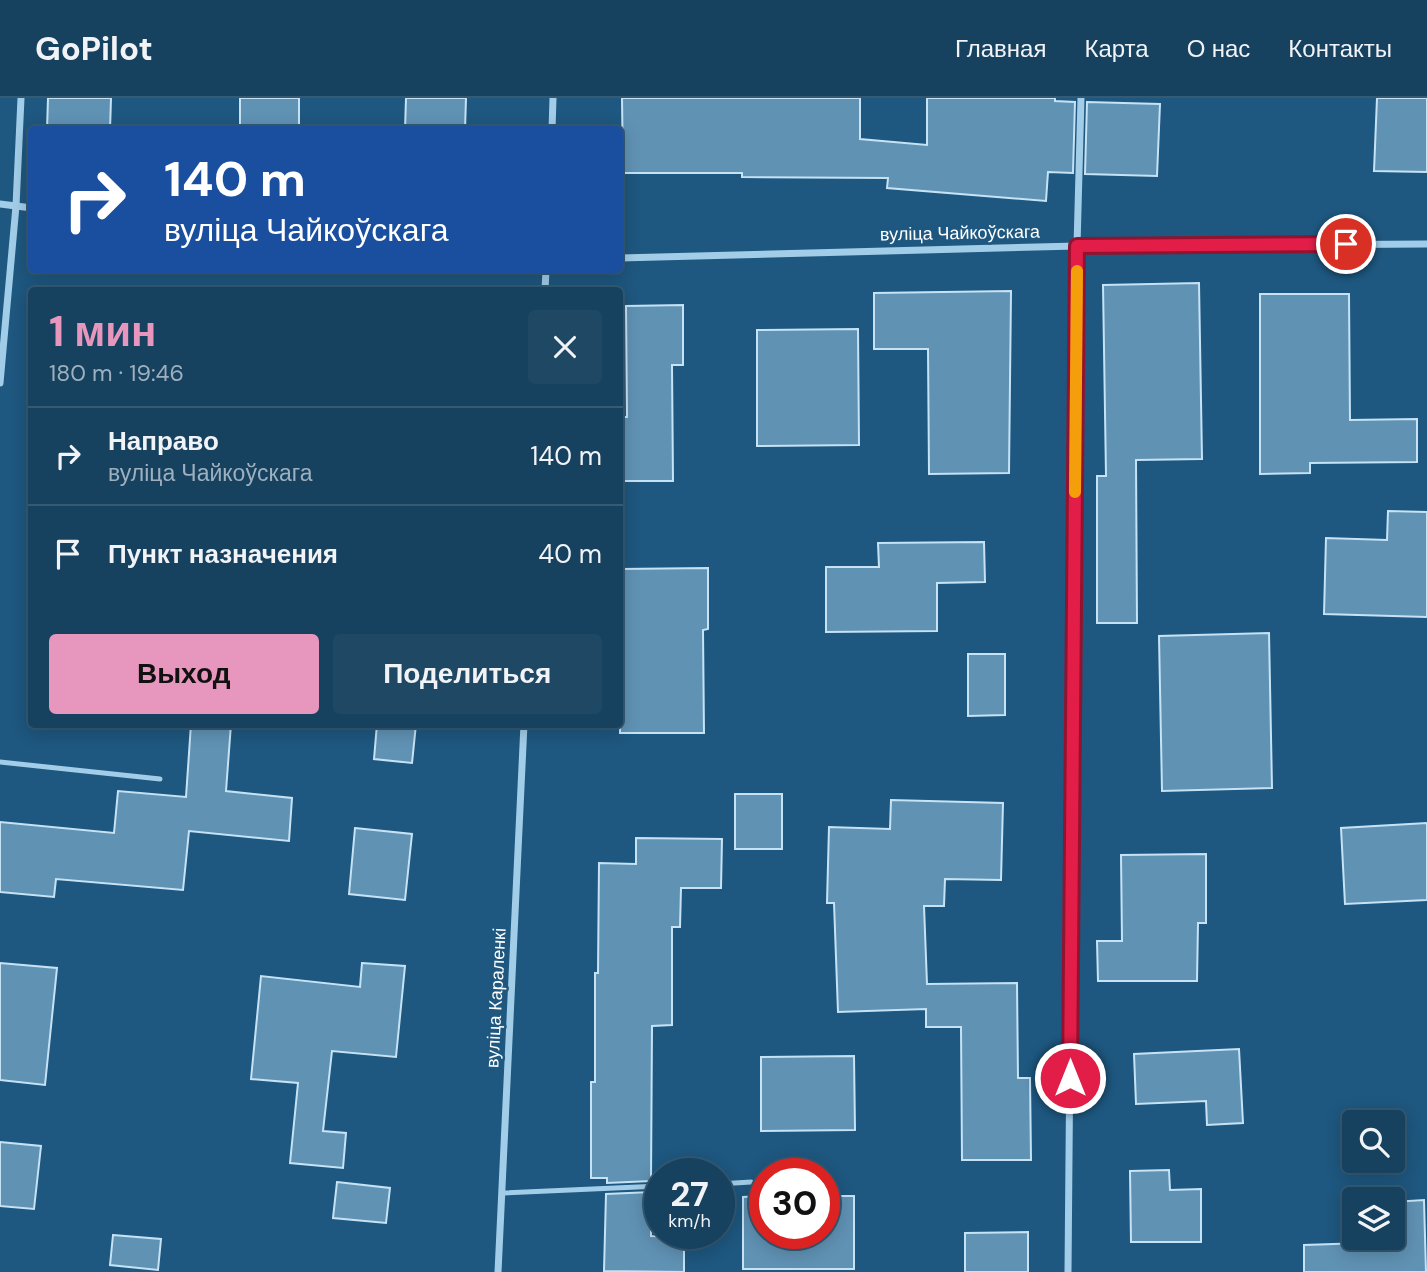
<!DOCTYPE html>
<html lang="ru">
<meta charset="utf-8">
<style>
:root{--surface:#16415f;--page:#1f4865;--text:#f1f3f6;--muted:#9eafbd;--line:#355a74;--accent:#e797bd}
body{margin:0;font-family:"DM Sans",sans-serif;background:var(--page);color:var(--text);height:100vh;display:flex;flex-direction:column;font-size:26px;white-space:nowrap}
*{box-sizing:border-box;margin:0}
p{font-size:23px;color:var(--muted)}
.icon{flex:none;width:38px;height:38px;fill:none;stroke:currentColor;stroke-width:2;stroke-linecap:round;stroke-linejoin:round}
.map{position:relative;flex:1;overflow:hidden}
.sheet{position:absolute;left:28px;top:189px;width:595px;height:441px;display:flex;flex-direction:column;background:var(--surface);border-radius:7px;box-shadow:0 4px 18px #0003,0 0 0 2px var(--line)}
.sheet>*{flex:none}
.guide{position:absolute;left:28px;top:28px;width:595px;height:147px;border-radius:7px;box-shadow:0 4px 18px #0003,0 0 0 2px var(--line);background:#1a4fa0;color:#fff;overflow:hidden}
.buttons{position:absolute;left:1342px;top:1012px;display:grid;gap:14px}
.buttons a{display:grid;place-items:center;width:63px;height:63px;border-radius:7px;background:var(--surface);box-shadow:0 4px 18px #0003,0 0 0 2px var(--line);font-size:35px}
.speed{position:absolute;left:644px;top:1060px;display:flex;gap:14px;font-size:35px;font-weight:700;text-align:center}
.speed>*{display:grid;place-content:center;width:91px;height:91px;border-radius:50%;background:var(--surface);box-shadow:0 4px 18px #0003,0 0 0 2px var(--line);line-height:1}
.speed small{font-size:18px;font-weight:400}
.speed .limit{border:10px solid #d22;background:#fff;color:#111}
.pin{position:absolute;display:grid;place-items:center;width:60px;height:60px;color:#fff;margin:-30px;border:4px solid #fff;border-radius:50%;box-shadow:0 2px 7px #0007}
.me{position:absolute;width:77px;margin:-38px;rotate:0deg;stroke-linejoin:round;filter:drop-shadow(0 0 5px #0008)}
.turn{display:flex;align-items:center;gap:24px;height:147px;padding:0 21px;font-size:32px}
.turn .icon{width:91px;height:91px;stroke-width:2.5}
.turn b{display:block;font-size:49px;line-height:60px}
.round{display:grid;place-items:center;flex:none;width:74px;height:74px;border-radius:7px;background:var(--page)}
.overview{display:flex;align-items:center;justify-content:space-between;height:119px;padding:0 21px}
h1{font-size:42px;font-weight:700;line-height:52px;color:var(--accent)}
.action{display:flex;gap:14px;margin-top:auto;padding:14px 21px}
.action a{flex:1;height:80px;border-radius:7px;background:var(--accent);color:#111;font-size:28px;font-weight:700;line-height:80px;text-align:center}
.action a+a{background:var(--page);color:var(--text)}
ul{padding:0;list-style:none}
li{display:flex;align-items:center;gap:21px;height:98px;padding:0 21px;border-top:2px solid var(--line)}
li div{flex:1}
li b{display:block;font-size:26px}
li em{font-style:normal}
header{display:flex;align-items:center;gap:42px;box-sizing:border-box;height:98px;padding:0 35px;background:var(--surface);border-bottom:2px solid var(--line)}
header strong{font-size:33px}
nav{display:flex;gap:38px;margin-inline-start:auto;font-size:24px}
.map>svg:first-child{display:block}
</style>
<header>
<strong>GoPilot</strong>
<nav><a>Главная</a><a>Карта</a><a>О нас</a><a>Контакты</a></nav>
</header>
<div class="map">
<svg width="1427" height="1174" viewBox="0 0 1427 1174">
<rect width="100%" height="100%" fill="#1e577f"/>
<g fill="#6092b4" stroke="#c6e3f6" stroke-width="2">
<path d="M 48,0 L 111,0 L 110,32 L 47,32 Z"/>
<rect x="240" y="0" width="59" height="32"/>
<path d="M 406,0 L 466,0 L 465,32 L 405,32 Z"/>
<path d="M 622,0 L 860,0 L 860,41 L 927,47 L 927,0 L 1055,0 L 1055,3 L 1075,4 L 1073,75 L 1048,74 L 1046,103 L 887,90 L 888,80 L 742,79 L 742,75 L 623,75 Z"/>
<path d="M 1377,0 L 1427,0 L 1427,74 L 1374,73 Z"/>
<path d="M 1087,4 L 1160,6 L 1157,78 L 1085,76 Z"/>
<path d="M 1199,185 L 1202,361 L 1136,362 L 1137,525 L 1097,525 L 1097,378 L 1106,378 L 1103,187 Z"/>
<path d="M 1011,193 L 1009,375 L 929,376 L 928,251 L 874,251 L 874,195 Z"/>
<path d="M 1260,196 L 1349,196 L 1350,322 L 1417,321 L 1417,364 L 1310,365 L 1310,375 L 1260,376 Z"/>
<path d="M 683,207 L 683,267 L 672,267 L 673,383 L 620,383 L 620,319 L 627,319 L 626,208 Z"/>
<path d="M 858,231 L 859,347 L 757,348 L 757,232 Z"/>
<path d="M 1388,413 L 1427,414 L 1427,519 L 1324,516 L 1326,440 L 1387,442 Z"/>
<path d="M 984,444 L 985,484 L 937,485 L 937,533 L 826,534 L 826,469 L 879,469 L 878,445 Z"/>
<path d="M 708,470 L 708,531 L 703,532 L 704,635 L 620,635 L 620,471 Z"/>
<path d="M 1269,535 L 1272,690 L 1162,693 L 1159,538 Z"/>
<path d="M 968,556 L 1005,556 L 1005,617 L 968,618 Z"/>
<path d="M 191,626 L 231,626 L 226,693 L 292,700 L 289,743 L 189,733 L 183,792 L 56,781 L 54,799 L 0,794 L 0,724 L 114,735 L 118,693 L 186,699 Z"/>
<path d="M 377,626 L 416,626 L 412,665 L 374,661 Z"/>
<rect x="735" y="696" width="47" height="55"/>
<path d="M 891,702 L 1003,705 L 1001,782 L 945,781 L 944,808 L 924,808 L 927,886 L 1017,885 L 1018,980 L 1030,980 L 1031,1062 L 962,1062 L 961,929 L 926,929 L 926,911 L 838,914 L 834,805 L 827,805 L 829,729 L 890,731 Z"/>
<path d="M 1427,725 L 1427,802 L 1345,806 L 1341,730 Z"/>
<path d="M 355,730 L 412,736 L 405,802 L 349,796 Z"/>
<path d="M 636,740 L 722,741 L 721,790 L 681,790 L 680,829 L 672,829 L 672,927 L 652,928 L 651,1083 L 607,1085 L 607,1080 L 591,1080 L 591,984 L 595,984 L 595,875 L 598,875 L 599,765 L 636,766 Z"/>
<path d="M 1206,756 L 1206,825 L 1198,825 L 1197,883 L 1098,883 L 1097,843 L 1122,843 L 1121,757 Z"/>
<path d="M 0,865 L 57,870 L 45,987 L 0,982 Z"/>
<path d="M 362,865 L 405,868 L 396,959 L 332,953 L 323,1033 L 346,1035 L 343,1070 L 290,1065 L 298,985 L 251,981 L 261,878 L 360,889 Z"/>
<path d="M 1239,951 L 1243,1025 L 1207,1027 L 1206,1003 L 1136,1006 L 1134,956 Z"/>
<path d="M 854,958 L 855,1032 L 761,1033 L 761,959 Z"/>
<path d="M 0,1044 L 41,1048 L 34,1111 L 0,1108 Z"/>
<path d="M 1169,1072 L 1170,1092 L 1201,1091 L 1201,1144 L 1131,1144 L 1130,1073 Z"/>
<path d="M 337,1084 L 390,1090 L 386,1125 L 333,1120 Z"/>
<path d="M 651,1094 L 651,1138 L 684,1139 L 684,1174 L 604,1173 L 606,1096 Z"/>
<path d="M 765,1098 L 765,1136 L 824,1136 L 824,1098 L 854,1098 L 854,1171 L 743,1171 L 743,1099 Z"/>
<path d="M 1424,1102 L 1426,1174 L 1304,1174 L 1304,1147 L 1364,1145 L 1363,1139 L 1393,1139 L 1393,1104 Z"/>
<path d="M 1028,1134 L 1028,1174 L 965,1174 L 965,1135 Z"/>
<path d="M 113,1137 L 161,1141 L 158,1172 L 110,1167 Z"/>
</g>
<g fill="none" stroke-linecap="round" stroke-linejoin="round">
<g stroke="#a2cde8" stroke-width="5">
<path d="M 0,664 L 160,681"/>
<path d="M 719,1086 L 751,1084"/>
<path d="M 502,1095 L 660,1088"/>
</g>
<g stroke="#a2cde8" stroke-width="7">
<path d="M 552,32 L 553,0"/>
<path d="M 0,106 L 32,110"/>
<path d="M 620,160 L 1077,148 L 1427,146"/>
<path d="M 545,192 L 546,172"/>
<path d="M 0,285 L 16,108 L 21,0"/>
<path d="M 498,1174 L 524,626"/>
<path d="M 1068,1174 L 1077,148 L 1081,0"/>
</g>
</g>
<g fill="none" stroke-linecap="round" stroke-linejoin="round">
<g stroke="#92132f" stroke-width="18">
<path id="route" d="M 1070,980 L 1077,148 L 1346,146"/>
</g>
<use href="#route" stroke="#e11d48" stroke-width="12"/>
<path stroke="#f59e0b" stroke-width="12" d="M 1075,394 L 1077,173"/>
</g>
<g text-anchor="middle" stroke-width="5" stroke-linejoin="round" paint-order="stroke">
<g font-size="18" fill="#fff" stroke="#1e577f">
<text transform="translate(960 135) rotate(-1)" y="6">вуліца Чайкоўскага</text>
<text transform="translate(496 900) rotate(-87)" y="6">вуліца Караленкі</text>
</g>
</g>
</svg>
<div class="buttons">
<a><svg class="icon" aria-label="search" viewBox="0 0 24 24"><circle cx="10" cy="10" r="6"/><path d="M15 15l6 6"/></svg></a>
<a><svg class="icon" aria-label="layers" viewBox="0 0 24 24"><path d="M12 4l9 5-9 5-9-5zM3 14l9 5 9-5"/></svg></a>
</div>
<div class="speed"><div>27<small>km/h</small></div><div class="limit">30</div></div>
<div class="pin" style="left:1346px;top:146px;background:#d93025"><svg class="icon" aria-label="arrive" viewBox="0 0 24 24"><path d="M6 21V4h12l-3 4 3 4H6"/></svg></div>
<svg class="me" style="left:1070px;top:980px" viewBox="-20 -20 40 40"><circle r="17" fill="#e11d48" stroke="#fff" stroke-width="3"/><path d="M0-11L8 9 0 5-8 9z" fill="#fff"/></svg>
<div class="guide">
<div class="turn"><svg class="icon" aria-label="right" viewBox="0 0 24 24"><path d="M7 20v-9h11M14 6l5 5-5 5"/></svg><div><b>140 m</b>вуліца Чайкоўскага</div></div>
</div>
<section class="sheet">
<div class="overview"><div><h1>1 мин</h1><p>180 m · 19:46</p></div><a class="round"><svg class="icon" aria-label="close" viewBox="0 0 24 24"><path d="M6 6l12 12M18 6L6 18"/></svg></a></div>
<ul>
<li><svg class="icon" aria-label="right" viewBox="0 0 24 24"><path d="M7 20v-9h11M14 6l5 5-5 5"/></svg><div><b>Направо</b><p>вуліца Чайкоўскага</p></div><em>140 m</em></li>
<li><svg class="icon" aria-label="arrive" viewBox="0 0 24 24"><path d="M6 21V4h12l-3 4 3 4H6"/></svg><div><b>Пункт назначения</b></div><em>40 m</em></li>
</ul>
<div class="action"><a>Выход</a><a>Поделиться</a></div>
</section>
</div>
